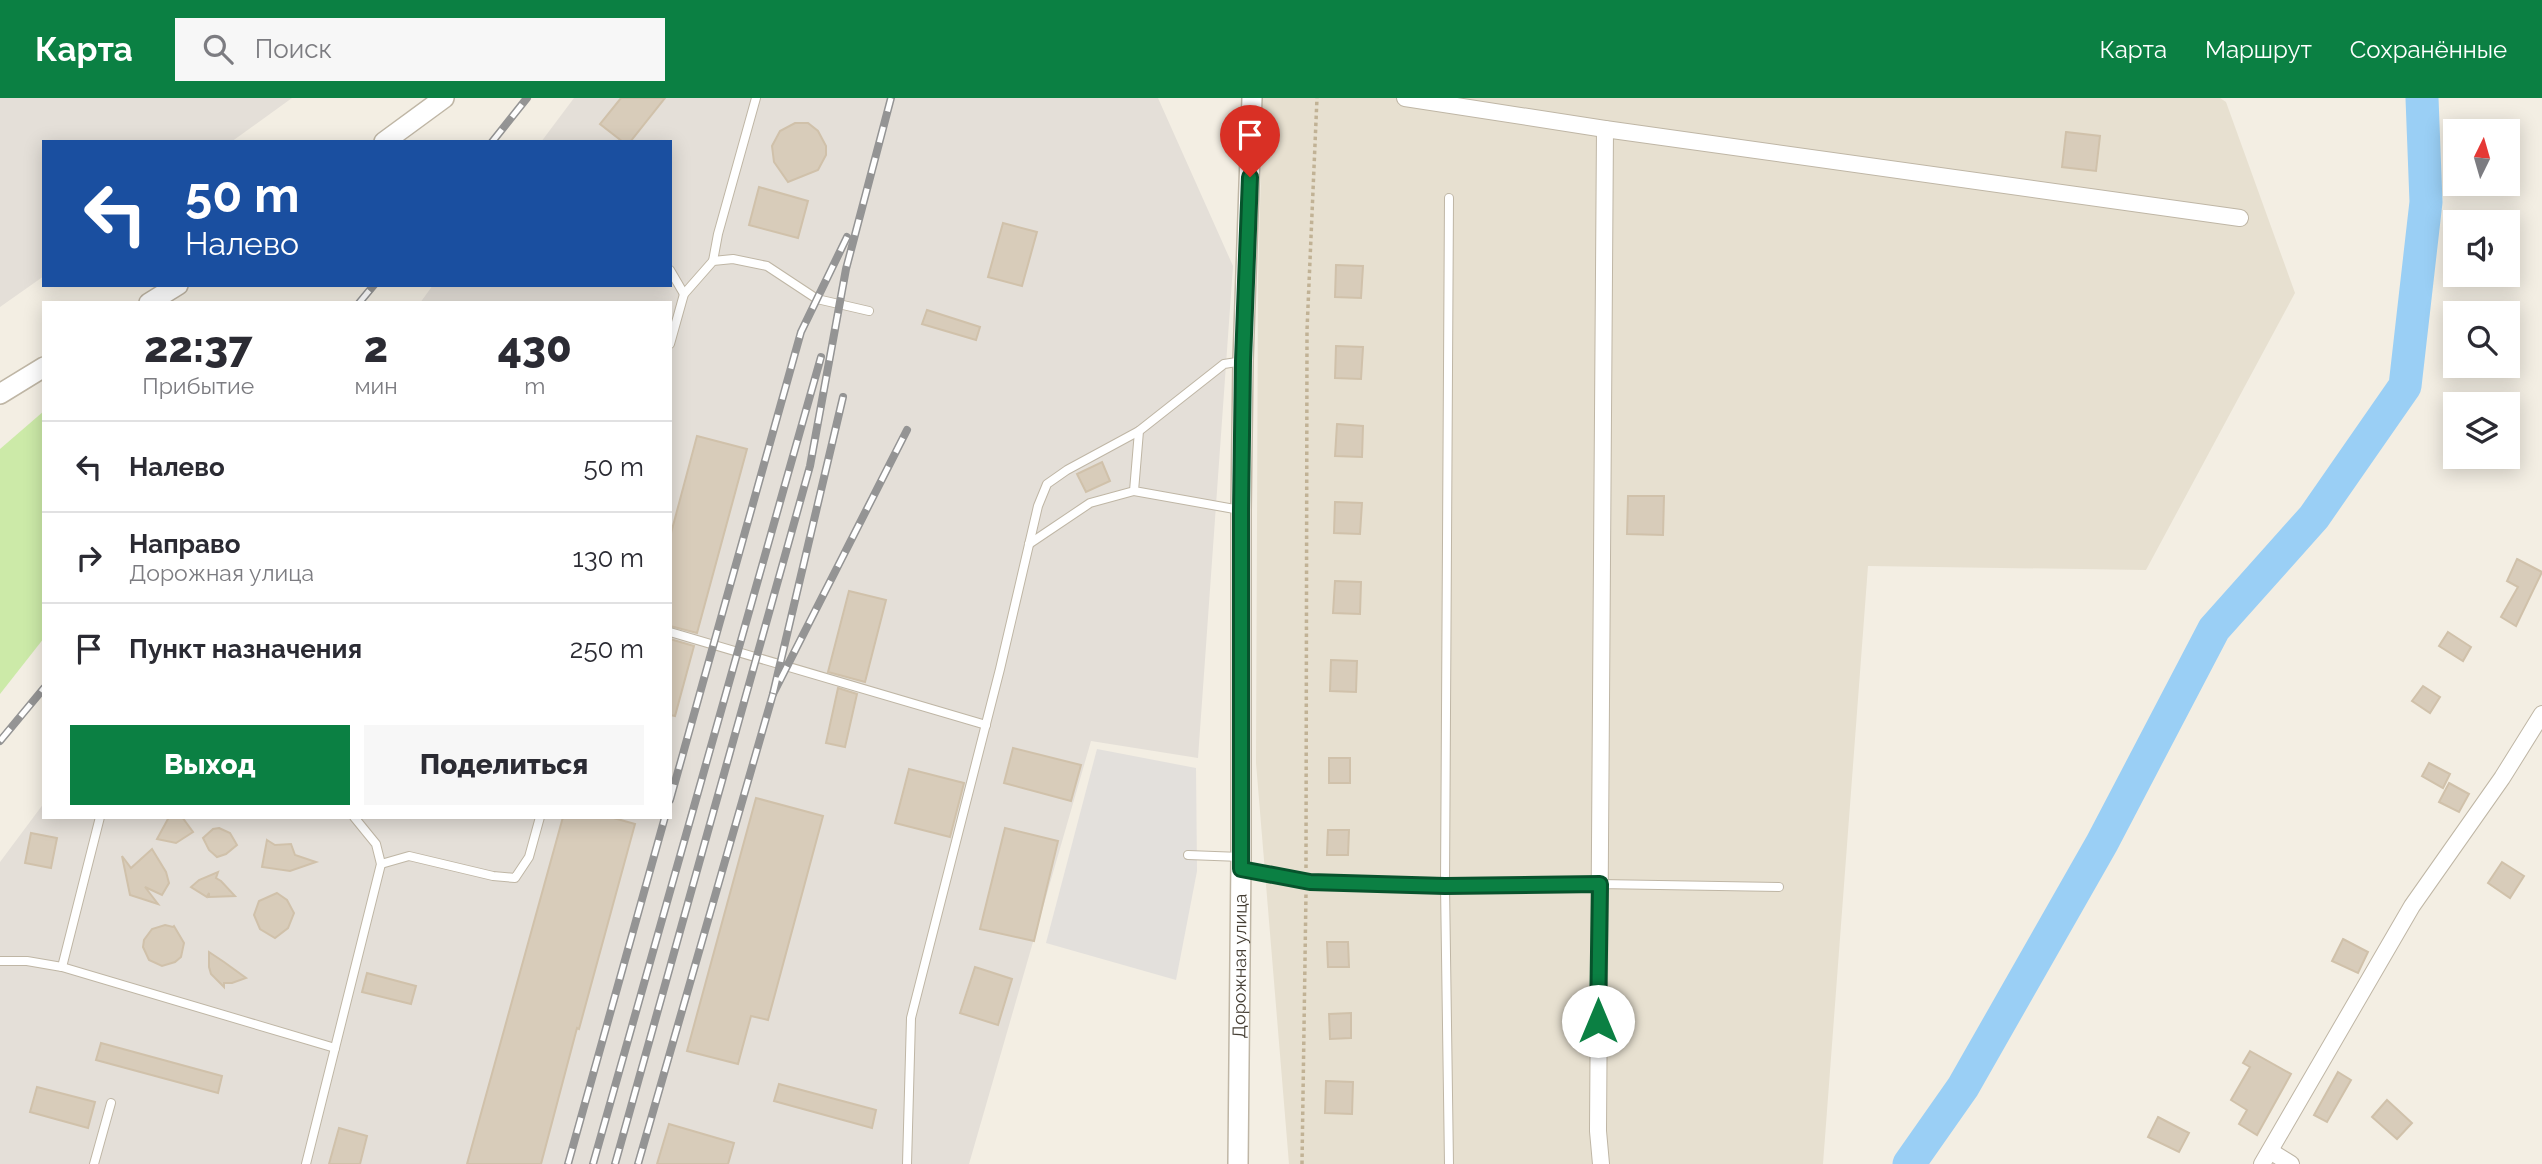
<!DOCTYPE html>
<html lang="ru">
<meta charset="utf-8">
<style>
:root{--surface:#fff;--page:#f7f7f7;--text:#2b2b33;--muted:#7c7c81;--line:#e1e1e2;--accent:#0b8043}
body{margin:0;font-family:Raleway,sans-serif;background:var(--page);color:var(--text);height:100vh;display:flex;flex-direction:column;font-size:26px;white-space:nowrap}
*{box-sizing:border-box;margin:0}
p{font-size:23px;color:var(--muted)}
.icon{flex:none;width:38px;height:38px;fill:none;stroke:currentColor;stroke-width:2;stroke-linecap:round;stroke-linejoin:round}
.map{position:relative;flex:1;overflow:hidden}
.drawer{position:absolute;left:42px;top:203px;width:630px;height:518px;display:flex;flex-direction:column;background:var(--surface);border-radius:0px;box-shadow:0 4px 18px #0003}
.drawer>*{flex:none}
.guide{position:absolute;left:42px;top:42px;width:630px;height:147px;border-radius:0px;box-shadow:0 4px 18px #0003;background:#1a4fa0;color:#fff;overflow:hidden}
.needle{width:46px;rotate:5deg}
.fabs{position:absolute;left:2443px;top:21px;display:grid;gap:14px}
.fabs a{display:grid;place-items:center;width:77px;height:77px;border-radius:0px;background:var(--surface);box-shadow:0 4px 18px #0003;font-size:35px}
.pin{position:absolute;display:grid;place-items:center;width:60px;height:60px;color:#fff;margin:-72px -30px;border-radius:50% 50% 50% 0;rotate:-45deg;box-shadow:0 0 7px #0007}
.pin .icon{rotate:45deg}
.me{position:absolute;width:77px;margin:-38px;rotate:0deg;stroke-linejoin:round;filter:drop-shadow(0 0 5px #0008)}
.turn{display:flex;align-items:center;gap:24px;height:147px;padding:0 28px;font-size:32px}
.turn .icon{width:91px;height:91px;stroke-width:2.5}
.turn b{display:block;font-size:49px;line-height:60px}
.eta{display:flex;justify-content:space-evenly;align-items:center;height:119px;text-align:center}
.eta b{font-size:42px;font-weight:800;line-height:49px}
.cta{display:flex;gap:14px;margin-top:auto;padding:14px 28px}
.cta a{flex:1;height:80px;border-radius:0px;background:var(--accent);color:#fff;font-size:28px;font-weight:800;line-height:80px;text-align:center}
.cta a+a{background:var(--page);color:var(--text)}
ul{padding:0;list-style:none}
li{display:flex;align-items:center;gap:21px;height:91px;padding:0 28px;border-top:2px solid var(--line)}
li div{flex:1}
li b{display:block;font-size:26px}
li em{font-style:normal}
header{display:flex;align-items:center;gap:42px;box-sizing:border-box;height:98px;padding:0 35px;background:var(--accent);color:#fff}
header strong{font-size:33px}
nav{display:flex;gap:38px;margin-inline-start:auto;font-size:24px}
.search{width:490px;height:63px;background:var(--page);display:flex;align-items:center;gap:18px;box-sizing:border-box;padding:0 24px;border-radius:0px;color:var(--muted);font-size:26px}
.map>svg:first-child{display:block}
</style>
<header>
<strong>Карта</strong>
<div class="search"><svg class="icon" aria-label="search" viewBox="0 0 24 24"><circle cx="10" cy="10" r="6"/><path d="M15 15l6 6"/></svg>Поиск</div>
<nav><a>Карта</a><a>Маршрут</a><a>Сохранённые</a></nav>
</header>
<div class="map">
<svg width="2542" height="1066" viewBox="0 0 2542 1066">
<rect width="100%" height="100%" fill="#f3eee3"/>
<path fill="#e7e0d0" d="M 1263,0 L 2220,0 L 2226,4 L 2295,195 L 2146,472 L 1868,468 L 1823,1066 L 1289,1066 L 1256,665 L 1258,182 Z"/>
<g fill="#e4dfd8">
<path d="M 0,0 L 292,0 L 231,44 L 44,44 L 44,178 L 0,209 Z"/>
<path d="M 574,0 L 1158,0 L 1233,168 L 1198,660 L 1091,643 L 969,1066 L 0,1066 L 0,764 L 44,705 L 44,719 L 670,719 L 670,205 L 420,205 L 433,187 L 670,187 L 670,44 L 541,44 Z"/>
</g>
<path fill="#cceaa8" d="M 44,313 L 44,540 L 0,596 L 0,351 Z"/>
<path fill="#e3e0dc" d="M 1097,651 L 1196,670 L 1197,773 L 1176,882 L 1046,845 Z"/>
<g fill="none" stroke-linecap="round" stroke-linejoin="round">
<path stroke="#9acff5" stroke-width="33" d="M 1909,1066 L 1963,989 L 2102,745 L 2214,531 L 2314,419 L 2405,288 L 2426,104 L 2422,0"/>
</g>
<g fill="#d8ccba" stroke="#d0c1aa" stroke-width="2">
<path d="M 621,0 L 665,0 L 630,44 L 623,44 L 600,26 Z"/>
<path d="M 795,25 L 808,25 L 818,33 L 826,48 L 826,57 L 818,72 L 788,84 L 774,64 L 772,48 L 780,33 Z"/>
<path d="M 2066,34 L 2100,38 L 2096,73 L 2062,69 Z"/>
<path d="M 759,89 L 808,103 L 798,140 L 749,127 Z"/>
<path d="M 1003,125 L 1037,134 L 1022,188 L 988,179 Z"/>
<path d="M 1336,167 L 1363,168 L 1361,200 L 1335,199 Z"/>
<path d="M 927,212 L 980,229 L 976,242 L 922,226 Z"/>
<path d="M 1336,248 L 1363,249 L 1361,281 L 1335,280 Z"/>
<path d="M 1337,326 L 1363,328 L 1362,359 L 1335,358 Z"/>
<path d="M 697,338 L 747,351 L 697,535 L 670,528 L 670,439 Z"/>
<path d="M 1102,364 L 1110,383 L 1086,394 L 1077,376 Z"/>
<path d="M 1628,398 L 1664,398 L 1663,437 L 1627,436 Z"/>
<path d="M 1335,404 L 1362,405 L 1360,436 L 1334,435 Z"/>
<path d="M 2517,461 L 2542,474 L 2516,528 L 2501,519 L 2518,489 L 2507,483 Z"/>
<path d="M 1335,483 L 1361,484 L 1360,516 L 1333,515 Z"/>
<path d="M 849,493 L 886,502 L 865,584 L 828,574 Z"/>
<path d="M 2448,534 L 2471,549 L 2463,563 L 2439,548 Z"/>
<path d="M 670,541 L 694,548 L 675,618 L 670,617 Z"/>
<path d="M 1331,562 L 1357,563 L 1356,594 L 1330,593 Z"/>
<path d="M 2423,588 L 2440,599 L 2430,615 L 2412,603 Z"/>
<path d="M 838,590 L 857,596 L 845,649 L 826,645 Z"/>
<path d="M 1013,650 L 1081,667 L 1071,703 L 1004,685 Z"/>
<rect x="1329" y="660" width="21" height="25"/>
<path d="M 2429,665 L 2450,676 L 2443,690 L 2422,678 Z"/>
<path d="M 909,671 L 964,685 L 950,739 L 895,725 Z"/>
<path d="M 2449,685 L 2469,696 L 2459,714 L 2439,704 Z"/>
<path d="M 756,700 L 823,718 L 768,922 L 751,918 L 738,966 L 687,953 Z"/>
<path d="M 169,719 L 182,719 L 193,734 L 176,745 L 157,741 Z"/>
<path d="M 563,719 L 610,719 L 635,726 L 579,931 L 577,930 L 541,1066 L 467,1066 Z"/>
<path d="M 219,730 L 230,735 L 237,747 L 226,756 L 217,759 L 209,752 L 203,740 L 213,731 Z"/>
<path d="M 1005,730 L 1058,743 L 1034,843 L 980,831 Z"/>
<path d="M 1328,732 L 1349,732 L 1348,757 L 1327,757 Z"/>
<path d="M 31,735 L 57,740 L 51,770 L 25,765 Z"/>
<path d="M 267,742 L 275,747 L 291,746 L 295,757 L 316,764 L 290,773 L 262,769 Z"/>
<path d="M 152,751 L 166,774 L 169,785 L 162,797 L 145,789 L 158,806 L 130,797 L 122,758 L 131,770 Z"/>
<path d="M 2502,764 L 2524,778 L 2510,800 L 2488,785 Z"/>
<path d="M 218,774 L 216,780 L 221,783 L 235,798 L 209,799 L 209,795 L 207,799 L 191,789 L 199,782 Z"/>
<path d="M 277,795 L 287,802 L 294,815 L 288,830 L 275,840 L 260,831 L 254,817 L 259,803 Z"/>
<path d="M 165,827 L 173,829 L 174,828 L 184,845 L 181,859 L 175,864 L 162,868 L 149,862 L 143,849 L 144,842 L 152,831 Z"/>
<path d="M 2343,841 L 2368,854 L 2358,875 L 2332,863 Z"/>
<path d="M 1327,844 L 1348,844 L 1349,869 L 1328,869 Z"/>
<path d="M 209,854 L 224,864 L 246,880 L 232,885 L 224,885 L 224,889 L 211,876 L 209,869 Z"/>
<path d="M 975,869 L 1012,881 L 998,927 L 960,915 Z"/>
<path d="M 367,875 L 416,888 L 411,906 L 362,894 Z"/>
<path d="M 1351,915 L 1351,940 L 1330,941 L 1329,916 Z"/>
<path d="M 101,945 L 222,978 L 218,995 L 96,962 Z"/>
<path d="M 2250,953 L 2291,976 L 2257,1037 L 2239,1026 L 2247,1012 L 2231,1002 L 2250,969 L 2243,965 Z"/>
<path d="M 2338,974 L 2351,982 L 2327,1024 L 2314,1017 Z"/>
<path d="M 1326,983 L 1353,984 L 1352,1016 L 1325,1015 Z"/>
<path d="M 779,986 L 876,1012 L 872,1030 L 774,1003 Z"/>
<path d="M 37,989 L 95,1004 L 88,1030 L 30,1014 Z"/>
<path d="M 2387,1002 L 2412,1025 L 2397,1041 L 2372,1019 Z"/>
<path d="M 2158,1019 L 2189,1035 L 2179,1054 L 2148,1039 Z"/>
<path d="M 669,1026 L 734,1045 L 728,1066 L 657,1066 Z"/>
<path d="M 339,1030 L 367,1038 L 360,1066 L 329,1066 Z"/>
</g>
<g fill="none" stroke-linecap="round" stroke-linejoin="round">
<g stroke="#bfb6a5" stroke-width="10">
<g id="service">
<path d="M 713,163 L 718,136 L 756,0"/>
<path d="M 670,172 L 684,196"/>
<path d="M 670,246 L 684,196 L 713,163 L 733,161 L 767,168 L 817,201 L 869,213"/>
<path d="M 1240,412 L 1134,393 L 1139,333 L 1224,266 L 1243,263"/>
<path d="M 1029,446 L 1090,405 L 1134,393"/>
<path d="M 670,534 L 986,627"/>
<path d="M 1188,757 L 1241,759"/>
<path d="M 381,766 L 409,758 L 493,778 L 515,780 L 529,759 L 540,719"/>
<path d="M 1241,771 L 1310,784 L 1445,787 L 1599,786 L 1779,789"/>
<path d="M 0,863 L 27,863 L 62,869 L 335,950"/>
<path d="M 62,869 L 100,719"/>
<path d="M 94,1066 L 111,1005"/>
<path d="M 306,1066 L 381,766 L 376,746 L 354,719"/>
<path d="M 907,1066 L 911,920 L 1000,571 L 1038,408 L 1047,386 L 1067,372 L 1139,333"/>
<path d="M 1449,1066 L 1445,787 L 1449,100"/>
</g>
</g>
<g stroke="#bfb6a5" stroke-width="18">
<g id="minor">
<path d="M 1405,0 L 1605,31 L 2240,120"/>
<path d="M 2270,1053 L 2291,1066"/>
<path d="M 1601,1066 L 1598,1033 L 1605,31"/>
<path d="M 2262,1066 L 2412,808 L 2502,680 L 2542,616"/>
</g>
</g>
<g stroke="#bfb6a5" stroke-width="22">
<g id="tertiary">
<path d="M 384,44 L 444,0"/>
<path d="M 149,205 L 178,187"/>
<path d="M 0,296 L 44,269"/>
<path id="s1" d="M 1238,1066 L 1241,759 L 1241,412 L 1243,263 L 1252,0"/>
</g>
</g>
<g stroke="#c1b295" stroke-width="3.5" stroke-dasharray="3.5 3.5" stroke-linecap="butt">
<path d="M 1306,770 L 1307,232 L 1317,0"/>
<path d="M 1302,1066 L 1306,795"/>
</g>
<use href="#service" stroke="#fff" stroke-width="8"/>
<use href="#minor" stroke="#fff" stroke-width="16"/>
<use href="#tertiary" stroke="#fff" stroke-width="19"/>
<g stroke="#949494" stroke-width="8">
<g id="rail">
<path d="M 492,44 L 527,0"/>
<path d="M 359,205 L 374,187"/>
<path d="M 843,299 L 773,596 L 907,332"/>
<path d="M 0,643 L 44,590"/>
<path d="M 670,702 L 801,234 L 847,139"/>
<path d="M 568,1066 L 665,719"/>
<path d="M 593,1066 L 821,259"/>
<path d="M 615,1066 L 810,368 L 846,171 L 891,0"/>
<path d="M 638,1066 L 773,596"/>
</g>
</g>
<use href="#rail" stroke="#fff" stroke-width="5" stroke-dasharray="16" stroke-linecap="butt"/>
</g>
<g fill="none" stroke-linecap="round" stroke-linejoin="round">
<g stroke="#07532c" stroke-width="18">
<path id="route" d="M 1250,79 L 1243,263 L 1241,412 L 1241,771 L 1310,784 L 1445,788 L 1600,786 L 1598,923"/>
</g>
<use href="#route" stroke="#0b8043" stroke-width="12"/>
</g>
<g text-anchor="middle" stroke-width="5" stroke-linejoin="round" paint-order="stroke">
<g font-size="18" fill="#453e33" stroke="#fff">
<text dy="6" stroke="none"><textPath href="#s1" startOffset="198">Дорожная улица</textPath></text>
</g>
</g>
</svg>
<div class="fabs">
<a><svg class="needle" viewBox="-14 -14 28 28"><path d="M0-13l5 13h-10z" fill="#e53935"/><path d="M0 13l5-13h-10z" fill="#7c7c81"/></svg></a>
<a><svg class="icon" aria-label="sound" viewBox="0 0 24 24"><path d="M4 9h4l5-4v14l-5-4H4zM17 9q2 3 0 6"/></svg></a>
<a><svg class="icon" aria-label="search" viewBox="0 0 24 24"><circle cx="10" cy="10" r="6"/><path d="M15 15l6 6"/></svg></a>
<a><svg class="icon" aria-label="layers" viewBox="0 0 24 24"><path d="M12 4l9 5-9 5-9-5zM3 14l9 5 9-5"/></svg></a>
</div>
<div class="pin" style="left:1250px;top:79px;background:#d93025"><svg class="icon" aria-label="arrive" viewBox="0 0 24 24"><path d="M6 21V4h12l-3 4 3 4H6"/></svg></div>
<svg class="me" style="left:1598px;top:923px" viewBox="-20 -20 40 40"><circle r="19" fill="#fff"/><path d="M0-13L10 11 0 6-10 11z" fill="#0b8043"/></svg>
<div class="guide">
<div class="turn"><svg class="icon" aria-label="left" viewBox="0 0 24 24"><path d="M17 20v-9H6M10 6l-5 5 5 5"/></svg><div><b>50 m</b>Налево</div></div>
</div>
<section class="drawer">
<div class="eta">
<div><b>22:37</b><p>Прибытие</p></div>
<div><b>2</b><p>мин</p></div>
<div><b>430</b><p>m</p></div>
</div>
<ul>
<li><svg class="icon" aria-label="left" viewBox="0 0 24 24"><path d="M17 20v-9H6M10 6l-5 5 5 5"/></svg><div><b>Налево</b></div><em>50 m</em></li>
<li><svg class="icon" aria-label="right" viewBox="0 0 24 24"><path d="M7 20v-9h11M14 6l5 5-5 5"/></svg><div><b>Направо</b><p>Дорожная улица</p></div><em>130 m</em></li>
<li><svg class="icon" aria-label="arrive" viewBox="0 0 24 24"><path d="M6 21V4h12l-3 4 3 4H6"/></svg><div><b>Пункт назначения</b></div><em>250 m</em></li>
</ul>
<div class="cta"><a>Выход</a><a>Поделиться</a></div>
</section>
</div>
